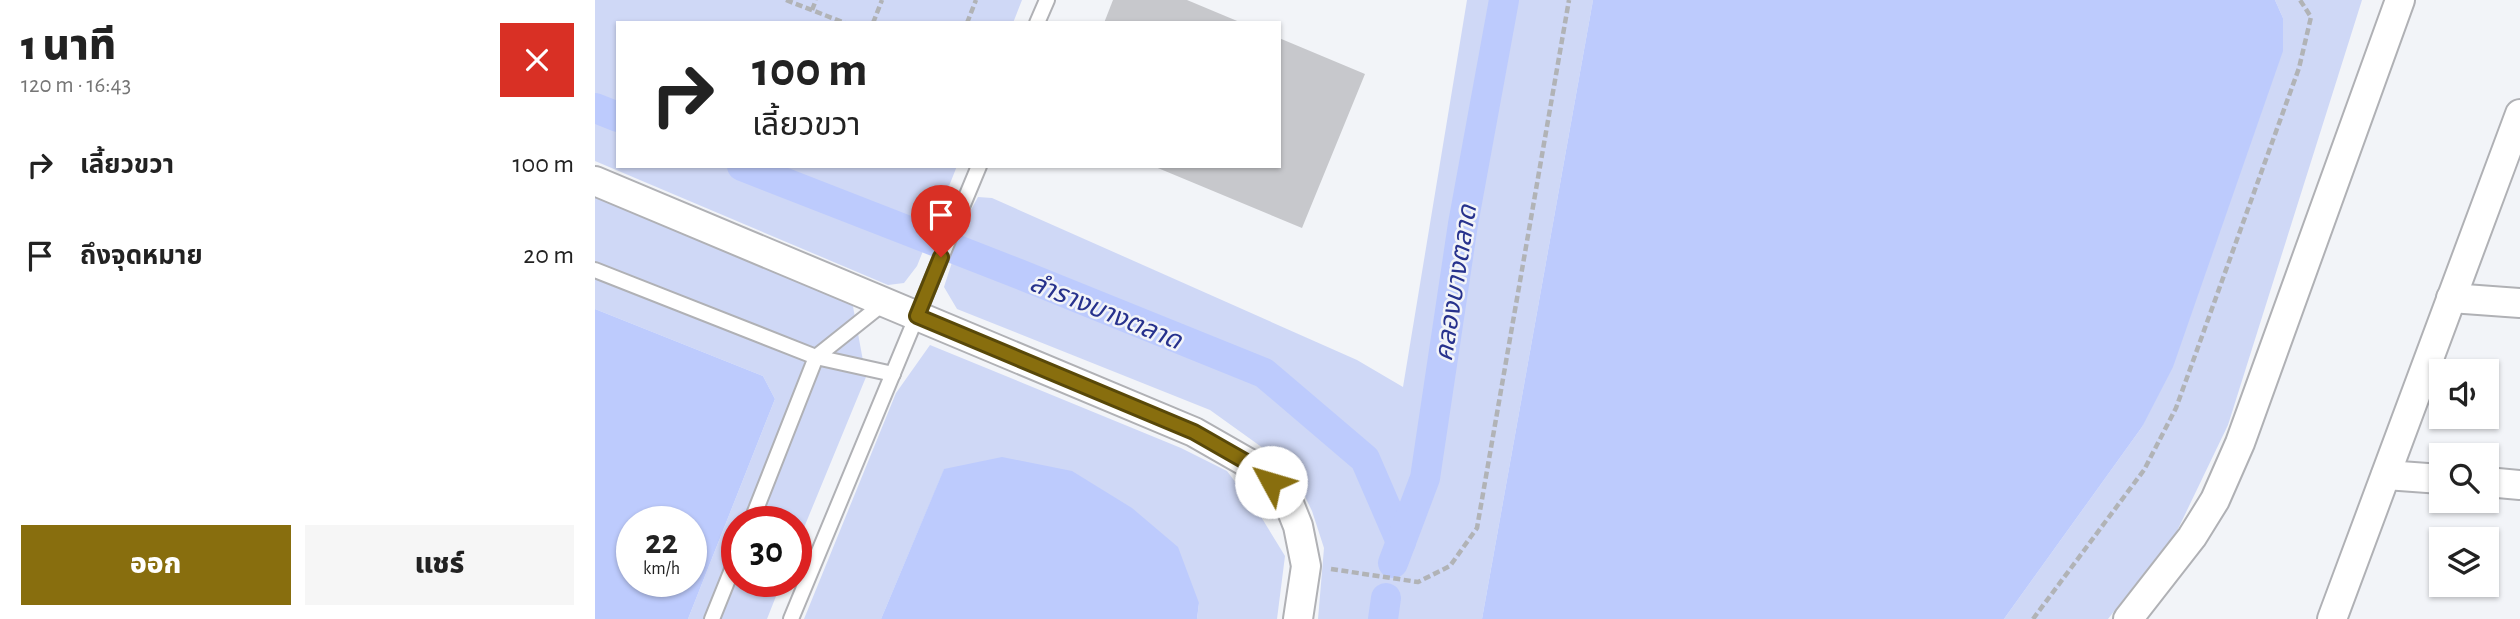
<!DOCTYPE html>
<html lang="th">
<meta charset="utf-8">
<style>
:root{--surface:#fff;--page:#f6f6f6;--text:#222;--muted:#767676;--accent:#886e0e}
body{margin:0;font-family:"Alegreya Sans","Noto Sans Thai",sans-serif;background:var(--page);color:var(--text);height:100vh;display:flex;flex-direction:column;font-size:26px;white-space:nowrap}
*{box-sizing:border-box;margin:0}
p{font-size:23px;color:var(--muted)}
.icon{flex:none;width:38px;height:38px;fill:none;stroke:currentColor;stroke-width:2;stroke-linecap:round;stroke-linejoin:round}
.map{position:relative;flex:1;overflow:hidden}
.sheet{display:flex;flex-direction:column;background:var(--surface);width:595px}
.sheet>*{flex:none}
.guide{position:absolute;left:21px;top:21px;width:665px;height:147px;border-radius:0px;box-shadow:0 2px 5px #0004;background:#fff;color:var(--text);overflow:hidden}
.controls{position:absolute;left:1834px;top:359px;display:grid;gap:14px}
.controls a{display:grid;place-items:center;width:70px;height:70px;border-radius:0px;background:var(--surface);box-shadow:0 2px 5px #0004;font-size:35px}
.speed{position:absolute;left:21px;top:506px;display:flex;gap:14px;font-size:35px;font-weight:700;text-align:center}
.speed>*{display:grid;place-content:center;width:91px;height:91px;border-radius:50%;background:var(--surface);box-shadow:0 2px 5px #0004;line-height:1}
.speed small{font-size:18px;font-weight:400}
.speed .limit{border:10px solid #d22;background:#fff;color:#111}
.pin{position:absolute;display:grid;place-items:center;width:60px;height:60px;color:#fff;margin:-72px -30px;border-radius:50% 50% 50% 0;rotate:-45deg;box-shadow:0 0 7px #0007}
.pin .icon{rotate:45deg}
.me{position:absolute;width:77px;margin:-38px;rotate:309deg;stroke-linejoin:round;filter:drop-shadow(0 0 5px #0008)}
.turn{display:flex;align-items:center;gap:24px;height:147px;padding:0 21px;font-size:32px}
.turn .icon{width:91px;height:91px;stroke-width:2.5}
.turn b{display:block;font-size:49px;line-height:60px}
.round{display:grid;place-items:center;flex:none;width:74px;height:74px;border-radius:0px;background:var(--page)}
.head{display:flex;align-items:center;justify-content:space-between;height:119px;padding:0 21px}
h1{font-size:42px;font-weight:800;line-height:52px}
.cta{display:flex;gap:14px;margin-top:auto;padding:14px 21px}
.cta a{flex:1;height:80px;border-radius:0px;background:var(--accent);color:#fff;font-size:28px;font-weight:800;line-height:80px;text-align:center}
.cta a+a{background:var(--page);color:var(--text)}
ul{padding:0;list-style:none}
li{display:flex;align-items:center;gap:21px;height:91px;padding:0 21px}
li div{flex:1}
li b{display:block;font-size:26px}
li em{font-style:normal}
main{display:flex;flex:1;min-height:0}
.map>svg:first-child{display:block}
</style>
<main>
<section class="sheet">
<div class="head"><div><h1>1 นาที</h1><p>120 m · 16:43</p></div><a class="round" style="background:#d93025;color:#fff"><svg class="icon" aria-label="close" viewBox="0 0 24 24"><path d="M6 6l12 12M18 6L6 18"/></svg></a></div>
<ul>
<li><svg class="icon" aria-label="right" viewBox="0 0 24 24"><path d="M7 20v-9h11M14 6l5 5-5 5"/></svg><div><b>เลี้ยวขวา</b></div><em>100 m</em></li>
<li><svg class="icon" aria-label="arrive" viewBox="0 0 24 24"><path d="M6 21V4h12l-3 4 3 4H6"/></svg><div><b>ถึงจุดหมาย</b></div><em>20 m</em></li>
</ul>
<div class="cta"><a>ออก</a><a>แชร์</a></div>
</section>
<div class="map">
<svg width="1925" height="619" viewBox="0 0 1925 619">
<rect width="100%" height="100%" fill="#f2f4f8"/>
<g fill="#cfd8f6">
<path d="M 0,0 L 427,0 L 418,23 L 23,23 L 23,166 L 362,166 L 322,266 L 309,283 L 293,285 L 0,161 Z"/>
<path d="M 872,0 L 998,0 L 887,619 L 723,619 L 729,548 L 717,511 L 696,468 L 615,410 L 362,309 L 349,287 L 371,219 L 383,197 L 397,198 L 762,360 L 808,387 Z"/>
<path d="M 1680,0 L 1767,0 L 1633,425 L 1582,531 L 1513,619 L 1409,619 L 1547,427 L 1688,18 Z"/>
<path d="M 0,196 L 257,301 L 271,377 L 201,547 L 201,522 L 142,522 L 142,581 L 187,581 L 172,619 L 93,619 L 180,399 L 168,376 L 0,309 Z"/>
<path d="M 335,345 L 586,448 L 632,471 L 665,515 L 690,556 L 682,619 L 602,619 L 604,603 L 349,470 L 286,619 L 209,619 L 301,393 Z"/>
</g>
<g fill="#bdcbfd" fill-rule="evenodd">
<path d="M 998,0 L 1680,0 L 1688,18 L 1688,51 L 1578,367 L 1547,427 L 1409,619 L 887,619 Z"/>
<path d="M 0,309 L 168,376 L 180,399 L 93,619 L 0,619 ZM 37,522 L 96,522 L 96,581 L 37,581 Z"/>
<path d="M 407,457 L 477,471 L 537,508 L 583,547 L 604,603 L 602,619 L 286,619 L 349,469 Z"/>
</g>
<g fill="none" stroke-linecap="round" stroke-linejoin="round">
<g stroke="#bdcbfd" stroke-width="30">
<path d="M 0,108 L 23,117"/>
<path d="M 147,166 L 424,274 L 669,373 L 770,459 L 806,542"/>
<path d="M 798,563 L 830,478 L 868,224 L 909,0"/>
<path d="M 788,619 L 791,598"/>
</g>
</g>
<g fill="#c7c8cc">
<path d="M 518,0 L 592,0 L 647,23 L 509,23 Z"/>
<path d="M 684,38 L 770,74 L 707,228 L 558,166 L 684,166 Z"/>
</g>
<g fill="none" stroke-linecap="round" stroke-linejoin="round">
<g stroke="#b0b1b5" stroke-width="18">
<g id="service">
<path d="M 442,23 L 452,0"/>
<path d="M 0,270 L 221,357 L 156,522"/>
<path d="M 290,302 L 221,357 L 298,374"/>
<path d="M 117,619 L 142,557"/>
<path d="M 196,619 L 384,166"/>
</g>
</g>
<g stroke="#b0b1b5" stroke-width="32">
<g id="minor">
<path d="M 0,181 L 599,432 L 662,468 L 691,496 L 703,526 L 711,566 L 703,619"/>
<path d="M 1856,298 L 1925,303"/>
<path d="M 1791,475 L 1846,479"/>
<path d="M 1892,482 L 1925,485"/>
<path d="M 1533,619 L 1597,537 L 1620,500 L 1645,443 L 1805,0"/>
<path d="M 1737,619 L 1925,114"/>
</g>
</g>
<g stroke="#b1b3b6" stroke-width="4.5" stroke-dasharray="7 3.5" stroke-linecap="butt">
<path d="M 191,0 L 250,23"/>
<path d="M 217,10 L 221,0"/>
<path d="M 278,23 L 287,0"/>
<path d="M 372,23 L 381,0"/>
<path d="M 736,569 L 823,582 L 855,566 L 882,528 L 974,0"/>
<path d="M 1438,619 L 1549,470 L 1581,408 L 1704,68 L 1716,17 L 1705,0"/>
</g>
<use href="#service" stroke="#fff" stroke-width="14"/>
<use href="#minor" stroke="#fff" stroke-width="28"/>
</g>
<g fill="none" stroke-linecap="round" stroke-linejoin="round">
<g stroke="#584809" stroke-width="18">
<path id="route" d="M 346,257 L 322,316 L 599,432 L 662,468 L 676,482"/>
</g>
<use href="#route" stroke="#886e0e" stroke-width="12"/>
</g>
<g text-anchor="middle" stroke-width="5" stroke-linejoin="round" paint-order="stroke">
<g font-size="26" font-style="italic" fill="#27328d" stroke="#f2f4f8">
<text transform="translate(860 283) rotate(-81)" y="9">คลองบางตลาด</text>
<text transform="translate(511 311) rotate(22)" y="9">ลำรางบางตลาด</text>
</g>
</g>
</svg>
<div class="controls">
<a><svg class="icon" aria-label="sound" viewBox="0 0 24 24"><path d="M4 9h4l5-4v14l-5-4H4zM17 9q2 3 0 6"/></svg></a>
<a><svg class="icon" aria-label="search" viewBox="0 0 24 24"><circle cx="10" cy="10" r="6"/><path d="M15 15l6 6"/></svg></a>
<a><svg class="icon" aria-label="layers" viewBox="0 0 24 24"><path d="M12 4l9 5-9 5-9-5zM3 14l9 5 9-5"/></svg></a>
</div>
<div class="speed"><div>22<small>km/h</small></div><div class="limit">30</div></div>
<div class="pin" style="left:346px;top:257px;background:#d93025"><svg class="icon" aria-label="arrive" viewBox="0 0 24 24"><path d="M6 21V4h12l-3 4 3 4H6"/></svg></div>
<svg class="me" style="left:676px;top:482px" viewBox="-20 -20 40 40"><circle r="19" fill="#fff"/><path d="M0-13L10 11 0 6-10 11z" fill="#886e0e"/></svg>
<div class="guide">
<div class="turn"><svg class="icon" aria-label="right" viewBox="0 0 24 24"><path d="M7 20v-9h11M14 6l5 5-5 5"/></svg><div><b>100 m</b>เลี้ยวขวา</div></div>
</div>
</div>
</main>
